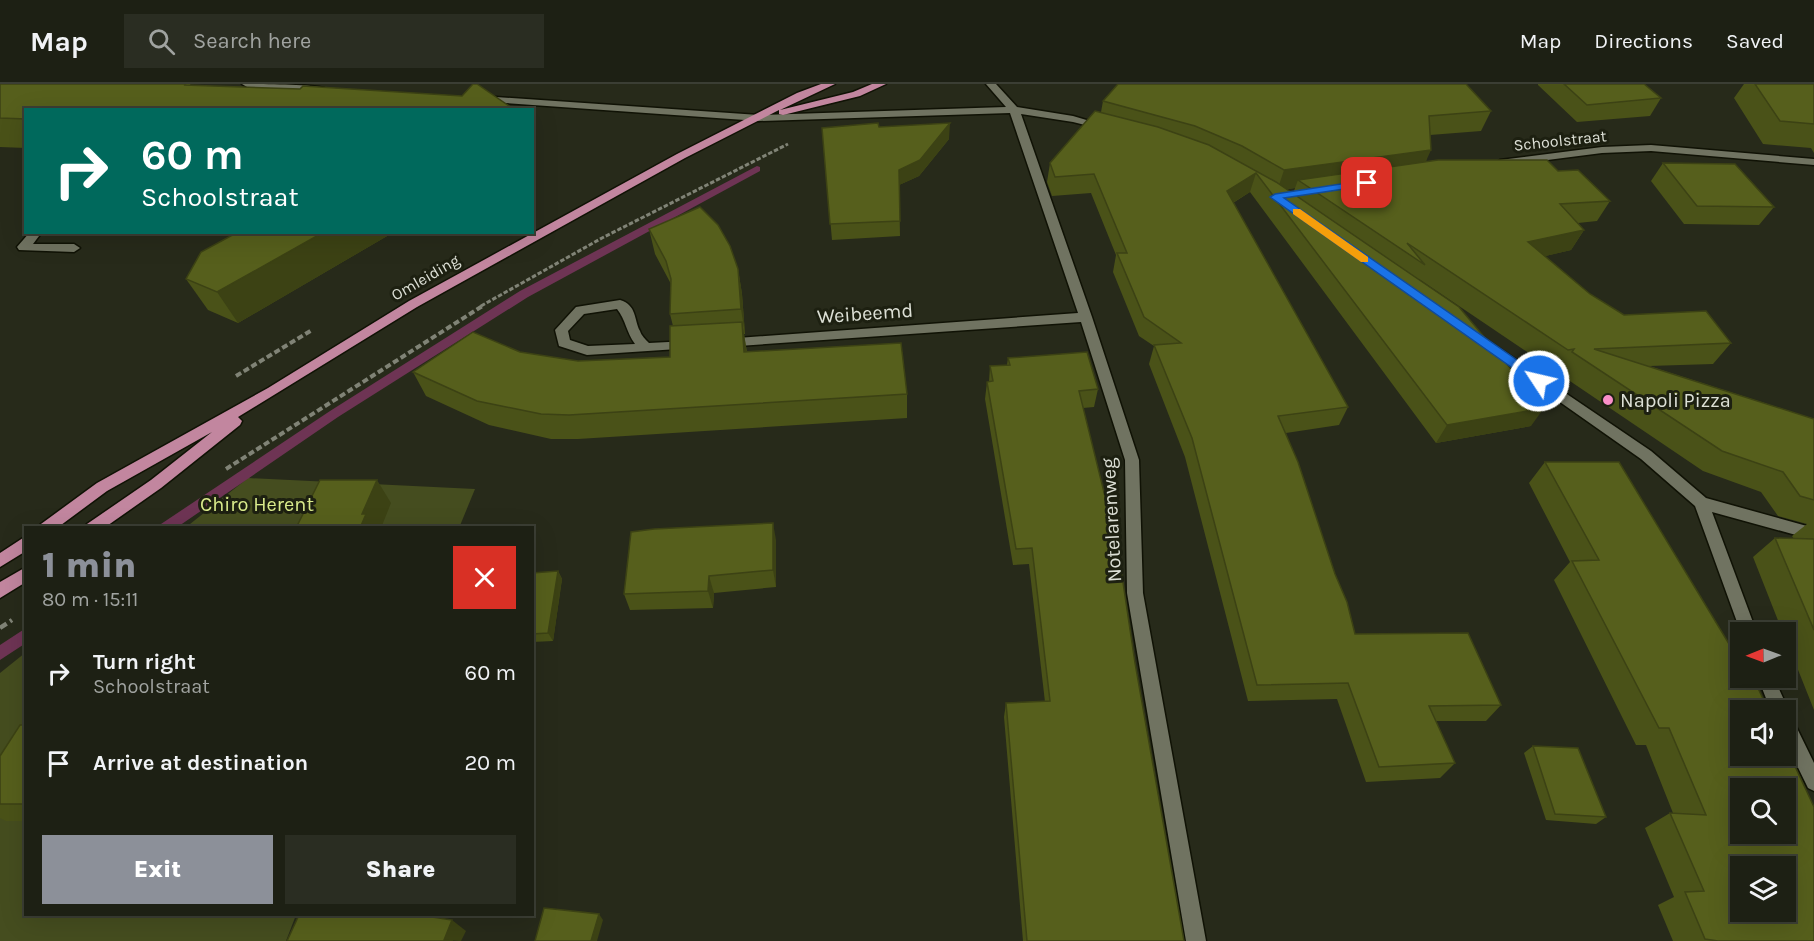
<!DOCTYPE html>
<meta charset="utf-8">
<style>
:root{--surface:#1d2014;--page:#2a2d22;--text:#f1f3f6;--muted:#a0a3a0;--line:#3b3e34;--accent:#8c9099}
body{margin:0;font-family:Karla,sans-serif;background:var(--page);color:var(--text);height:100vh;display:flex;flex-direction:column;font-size:22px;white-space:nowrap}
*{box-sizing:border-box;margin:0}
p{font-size:20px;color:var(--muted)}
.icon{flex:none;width:33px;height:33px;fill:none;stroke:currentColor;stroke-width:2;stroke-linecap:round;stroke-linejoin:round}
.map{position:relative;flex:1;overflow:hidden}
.sheet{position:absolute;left:24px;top:442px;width:510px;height:390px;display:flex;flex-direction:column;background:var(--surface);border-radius:0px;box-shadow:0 6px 24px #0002,0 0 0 2px var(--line)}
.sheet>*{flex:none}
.banner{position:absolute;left:24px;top:24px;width:510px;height:126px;border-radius:0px;box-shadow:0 6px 24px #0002,0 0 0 2px var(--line);background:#00695c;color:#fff;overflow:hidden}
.needle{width:39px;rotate:269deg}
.fabs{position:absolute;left:1730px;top:538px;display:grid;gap:12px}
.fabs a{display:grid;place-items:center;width:66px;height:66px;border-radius:0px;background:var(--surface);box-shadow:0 6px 24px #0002,0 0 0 2px var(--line);font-size:30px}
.pin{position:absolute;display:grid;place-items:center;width:51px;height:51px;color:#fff;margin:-26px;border-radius:12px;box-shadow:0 3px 9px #0006}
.me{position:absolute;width:66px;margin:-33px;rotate:305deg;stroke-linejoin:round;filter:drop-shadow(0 0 4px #0008)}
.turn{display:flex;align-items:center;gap:21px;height:126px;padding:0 18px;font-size:27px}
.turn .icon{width:78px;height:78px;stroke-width:2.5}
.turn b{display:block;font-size:42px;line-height:51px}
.round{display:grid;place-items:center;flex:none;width:63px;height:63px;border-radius:0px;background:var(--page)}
.overview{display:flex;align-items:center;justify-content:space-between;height:102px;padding:0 18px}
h1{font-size:36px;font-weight:800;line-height:45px;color:var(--accent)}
.action{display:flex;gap:12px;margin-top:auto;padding:12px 18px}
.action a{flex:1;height:69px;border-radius:0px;background:var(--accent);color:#fff;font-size:24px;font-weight:800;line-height:69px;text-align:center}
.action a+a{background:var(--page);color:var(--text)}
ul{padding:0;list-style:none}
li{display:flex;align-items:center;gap:18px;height:90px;padding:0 18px}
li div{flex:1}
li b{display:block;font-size:22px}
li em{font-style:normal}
header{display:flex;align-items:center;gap:36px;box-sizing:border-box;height:84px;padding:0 30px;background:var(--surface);border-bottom:2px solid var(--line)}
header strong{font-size:28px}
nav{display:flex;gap:33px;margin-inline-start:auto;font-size:21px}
.search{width:420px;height:54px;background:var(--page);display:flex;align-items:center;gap:15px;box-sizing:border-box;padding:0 21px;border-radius:0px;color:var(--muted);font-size:22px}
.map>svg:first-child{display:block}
</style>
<header>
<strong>Map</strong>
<div class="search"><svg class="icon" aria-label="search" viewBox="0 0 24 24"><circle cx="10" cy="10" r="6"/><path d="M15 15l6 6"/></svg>Search here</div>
<nav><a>Map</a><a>Directions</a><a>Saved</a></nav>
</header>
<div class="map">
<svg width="1814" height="857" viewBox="0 0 1814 857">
<rect width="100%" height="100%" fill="#272a1a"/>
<g fill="#454d1f">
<path d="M 248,394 L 475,405 L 459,444 L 185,444 Z"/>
<path d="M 25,569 L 26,831 L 296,831 L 286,857 L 0,857 L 0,589 Z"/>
</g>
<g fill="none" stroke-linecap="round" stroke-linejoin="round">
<g fill="#6e3454" fill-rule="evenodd">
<path d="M 757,82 L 760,83 L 760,87 L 528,213 L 338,333 L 176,444 L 159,444 L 161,440 L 330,327 L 520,207 Z"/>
<path d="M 26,544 L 26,559 L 0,576 L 0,561 Z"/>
</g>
<g stroke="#101205" stroke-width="3">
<path id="lane" d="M 30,148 L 42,148 L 33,160 L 74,160 L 80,164 L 74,168 L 19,166 L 17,163 Z"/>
</g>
<g stroke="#101205" stroke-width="3">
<g id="street">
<path d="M 986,0 L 996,0 L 1017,23 L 1073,32 L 1110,43 L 1105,46 L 1073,38 L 1021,30 L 1092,233 L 1139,376 L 1143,509 L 1206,857 L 1186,857 L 1127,509 L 1125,376 L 1081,238 L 724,263 L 718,259 L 724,255 L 1078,229 L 1010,29 L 759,37 L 754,34 L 759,31 L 1006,23 Z"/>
<path d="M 1651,61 L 1814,75 L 1814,81 L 1651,67 L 1602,69 L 1500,82 L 1495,79 L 1500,76 L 1602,63 Z"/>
<path d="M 620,216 C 637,221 634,236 640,247 C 641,251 646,256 649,259 L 688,257 L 693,258 L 695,261 L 693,264 L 587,271 L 559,262 L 555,246 L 576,223 ZM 617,225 C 626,236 626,248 635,260 L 588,262 L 570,256 L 568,247 L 584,230 Z"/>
<path d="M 1481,252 L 1651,367 L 1706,414 L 1814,444 L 1814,456 L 1712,428 L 1757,549 L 1741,549 L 1695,422 L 1641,375 L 1476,259 L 1475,256 Z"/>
<path d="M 1758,594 L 1774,594 L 1789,627 L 1787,631 L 1791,632 L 1814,679 L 1814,707 L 1808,704 L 1785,657 L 1785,627 L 1771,627 Z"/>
</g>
</g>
<g stroke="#101205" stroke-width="3">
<g id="secondary">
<path d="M 242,0 C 259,0 316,0 327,5 L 322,8 L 247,3 Z"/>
<path d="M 481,12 L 759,31 L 764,34 L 759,37 L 477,17 L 477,13 Z"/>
</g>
</g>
<g stroke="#101205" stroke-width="3">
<g id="primary">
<path d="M 821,0 L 835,0 L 780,26 L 853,8 L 872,0 L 886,0 L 860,12 L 783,31 L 779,30 L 779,26 L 685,74 L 417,223 L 238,333 L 242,337 L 240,341 L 161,404 L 104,444 L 84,444 L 87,440 L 151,396 L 212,348 L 107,407 L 57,444 L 38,444 L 41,440 L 97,399 L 268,304 L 409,217 L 677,70 L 797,9 Z"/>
<path d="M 26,452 L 26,467 L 0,483 L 0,469 Z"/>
<path d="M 26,483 L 26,498 L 0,514 L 0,498 Z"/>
</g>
</g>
<path stroke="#808376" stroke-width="3" stroke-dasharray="4.5 2" stroke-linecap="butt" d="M 481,222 L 602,154 L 788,60"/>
<g stroke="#808376" stroke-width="4" stroke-dasharray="6 3" stroke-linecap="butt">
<path d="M 236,292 L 312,246"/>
<path d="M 226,385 L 484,221"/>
</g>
<path stroke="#808376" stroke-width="4.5" stroke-dasharray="8 4" stroke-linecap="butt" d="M 0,544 L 12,536"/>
<use href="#lane" fill="#707361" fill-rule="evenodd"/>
<use href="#street" fill="#707361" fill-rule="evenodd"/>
<use href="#secondary" fill="#707361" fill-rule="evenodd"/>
<use href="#primary" fill="#c2869f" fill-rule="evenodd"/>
</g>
<g fill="#4a5218" fill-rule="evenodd">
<path d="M 0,0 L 190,0 L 191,2 L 515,26 L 26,26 L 26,64 L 0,63 Z"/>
<path d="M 1538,0 L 1644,0 L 1661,14 L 1650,32 L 1577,38 L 1538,1 Z"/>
<path d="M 1744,0 L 1814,0 L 1814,69 L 1811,64 L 1763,60 L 1734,14 Z"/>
<path d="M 1103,17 L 1491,27 L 1481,47 L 1430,51 L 1426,78 L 1558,87 L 1610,117 L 1597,137 L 1578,139 L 1584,146 L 1571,166 L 1545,172 L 1590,210 L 1624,231 L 1731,259 L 1713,280 L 1649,282 L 1814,335 L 1814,626 L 1785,553 L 1785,549 L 1783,549 L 1753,473 L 1775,454 L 1794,455 L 1792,452 L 1807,440 L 1778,432 L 1761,408 L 1703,387 L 1558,289 L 1559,286 L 1554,286 L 1419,195 L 1418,195 L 1531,342 L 1436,359 L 1250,108 L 1233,119 L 1348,323 L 1339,341 L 1286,349 L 1355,550 L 1501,621 L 1486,637 L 1436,637 L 1455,679 L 1440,694 L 1366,698 L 1337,615 L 1248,617 L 1185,373 L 1149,280 L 1154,262 L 1139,252 L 1113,188 L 1116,171 L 1091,109 L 1052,112 L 1047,98 L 1050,79 L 1101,28 ZM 1295,104 L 1293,110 L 1287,105 Z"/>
<path d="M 879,43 L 949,55 L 919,92 L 899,101 L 900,152 L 832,156 L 822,44 Z"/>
<path d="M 1663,79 L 1774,123 L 1759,141 L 1684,140 L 1651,97 Z"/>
<path d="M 649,145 L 738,185 L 742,210 L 745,250 L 744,250 L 747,268 L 907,310 L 907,334 L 578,355 L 551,355 L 489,341 L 426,312 L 413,288 L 520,268 L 578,277 L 670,273 L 673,242 L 670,230 L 671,200 L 655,170 Z"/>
<path d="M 238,148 L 394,148 L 238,239 L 208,226 L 186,195 Z"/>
<path d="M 1008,274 L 1098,305 L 1094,323 L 1083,324 L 1135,579 L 1184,857 L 1023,857 L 1004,633 L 1006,619 L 1045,618 L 1029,480 L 1013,481 L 985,315 L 987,298 L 989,298 L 990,282 L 1007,281 Z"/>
<path d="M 1545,378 L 1814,857 L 1673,857 L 1658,821 L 1674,813 L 1645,744 L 1670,729 L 1673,729 L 1646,661 L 1636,661 L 1554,496 L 1570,478 L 1529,399 Z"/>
<path d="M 776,456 L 776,503 L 714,509 L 713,524 L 630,526 L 624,510 Z"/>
<path d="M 558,487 L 562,495 L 553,557 L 532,558 L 532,489 Z"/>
<path d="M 26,641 L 26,737 L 6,737 L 0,734 L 0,672 Z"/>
<path d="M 1533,662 L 1606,733 L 1596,740 L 1546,736 L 1524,669 Z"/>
</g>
<g fill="#3c4214">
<path d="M 950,39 L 949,55 L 919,92 L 899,101 L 899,86 Z"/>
<path d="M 1431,66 L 1422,86 L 1298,96 L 1295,104 L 1277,107 L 1284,86 Z"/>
<path d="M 1256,89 L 1250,108 L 1221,126 L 1227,107 Z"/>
<path d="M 1584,146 L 1571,166 L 1516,179 L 1528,158 Z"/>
<path d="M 324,148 L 394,148 L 238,239 L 217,208 Z"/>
<path d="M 738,185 L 742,210 L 745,250 L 741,225 Z"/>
<path d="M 742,238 L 746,263 L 749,293 L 744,268 Z"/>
<path d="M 1544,324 L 1531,342 L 1436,359 L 1447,341 Z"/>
<path d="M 377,396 L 391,419 L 381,444 L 360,444 L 362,430 Z"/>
<path d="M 773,439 L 776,456 L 776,503 L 773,486 Z"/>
<path d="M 558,487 L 562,495 L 553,557 L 548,549 Z"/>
<path d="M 709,492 L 714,509 L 713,524 L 708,507 Z"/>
<path d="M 599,830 L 603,836 L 597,857 L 591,857 Z"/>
<path d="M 452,836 L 466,847 L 461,857 L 444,856 Z"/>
</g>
<g fill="#565f1c" stroke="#3c4214" stroke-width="1.5" fill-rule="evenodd">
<path d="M 0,0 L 186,0 L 184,1 L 300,5 L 303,2 L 462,12 L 473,0 L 477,0 L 515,26 L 26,26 L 26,35 L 0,34 Z"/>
<path d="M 1118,0 L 1466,0 L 1491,27 L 1429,32 L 1431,66 L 1284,86 L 1242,62 L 1195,42 L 1103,17 Z"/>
<path d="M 1564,0 L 1644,0 L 1661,14 L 1587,21 Z"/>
<path d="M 1755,0 L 1814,0 L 1814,40 L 1780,37 Z"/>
<path d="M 1095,27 L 1158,43 L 1209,61 L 1276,98 L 1459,223 L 1544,324 L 1447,341 L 1256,89 L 1227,107 L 1348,323 L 1278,332 L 1298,378 L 1335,490 L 1347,518 L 1355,550 L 1468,549 L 1501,621 L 1429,622 L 1455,679 L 1379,683 L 1348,599 L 1257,601 L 1192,354 L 1154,261 L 1181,259 L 1144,233 L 1117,169 L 1127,169 L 1094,90 L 1055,93 L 1050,79 Z"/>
<path d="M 878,39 L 879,43 L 950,39 L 920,76 L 899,86 L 900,137 L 830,140 L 822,44 Z"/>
<path d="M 1438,76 L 1547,76 L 1558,87 L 1578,86 L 1610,117 L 1560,120 L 1584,146 L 1528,158 L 1590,210 L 1624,231 L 1706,227 L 1731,259 L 1594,265 L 1814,335 L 1814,416 L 1800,412 L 1783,388 L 1722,367 L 1572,268 L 1574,265 L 1568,266 L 1407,159 L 1425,181 L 1298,96 Z"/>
<path d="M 1663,79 L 1735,80 L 1774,123 L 1697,122 Z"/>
<path d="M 700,123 L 718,141 L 730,162 L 738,185 L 741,225 L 670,230 L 671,195 L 666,177 L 649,145 Z"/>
<path d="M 238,148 L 324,148 L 217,208 L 186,195 L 201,168 Z"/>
<path d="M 742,238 L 744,268 L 901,259 L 907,310 L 569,331 L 541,330 L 477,317 L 413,288 L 473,248 L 520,268 L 578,277 L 670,273 L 670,242 Z"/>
<path d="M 1087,268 L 1098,305 L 1079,307 L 1118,465 L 1135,579 L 1184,857 L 1027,857 L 1006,619 L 1050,617 L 1032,464 L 1016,465 L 987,298 L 993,297 L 990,282 L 1010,281 L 1008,274 Z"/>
<path d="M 1545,378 L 1619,378 L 1740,578 L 1740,594 L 1753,594 L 1769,627 L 1740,627 L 1740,672 L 1785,672 L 1785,661 L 1814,723 L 1814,857 L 1718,857 L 1705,855 L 1685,808 L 1704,807 L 1670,729 L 1706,731 L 1669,644 L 1659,644 L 1572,477 L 1599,476 ZM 1740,705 L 1785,705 L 1785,750 L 1740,750 ZM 1740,783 L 1785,783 L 1785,828 L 1740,828 Z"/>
<path d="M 320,396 L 377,396 L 362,430 L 366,430 L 360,444 L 296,444 Z"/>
<path d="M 773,439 L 773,486 L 709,492 L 708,507 L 624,510 L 631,448 L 654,445 Z"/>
<path d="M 1775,454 L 1814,455 L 1814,546 Z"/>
<path d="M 558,487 L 548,549 L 532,550 L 532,489 Z"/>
<path d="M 20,641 L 26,641 L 26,720 L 0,720 L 0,672 Z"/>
<path d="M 1533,662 L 1578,664 L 1606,733 L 1555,730 Z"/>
<path d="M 544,824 L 599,830 L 591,857 L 535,857 Z"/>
<path d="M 299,831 L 419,831 L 452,836 L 444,856 L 453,857 L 287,857 Z"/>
</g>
<path fill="#1a73e8" stroke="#114b97" stroke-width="1.5" d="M 1367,96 L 1372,99 L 1371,101 L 1284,114 L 1543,294 L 1543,300 L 1535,300 L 1270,113 L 1275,110 Z"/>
<path fill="#f59e0b" d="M 1293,125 L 1300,125 L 1368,173 L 1368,178 L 1361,178 L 1293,130 Z"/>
<circle fill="#fa8fc8" stroke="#1d2011" stroke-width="2" cx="1608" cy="316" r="6"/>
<g text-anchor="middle" stroke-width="6" stroke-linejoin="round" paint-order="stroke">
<g font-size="16" fill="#dde0d6" stroke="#1d2011">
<text transform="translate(1560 56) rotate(-6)" y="6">Schoolstraat</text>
<text transform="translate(425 193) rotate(-30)" y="6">Omleiding</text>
</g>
<g font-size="20" fill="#dde0d6" stroke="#1d2011">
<text transform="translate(865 229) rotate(-4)" y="7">Weibeemd</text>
<text transform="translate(1111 436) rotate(-93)" y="7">Notelarenweg</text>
</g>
<g font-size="20" fill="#dde0d6" stroke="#1d2011" text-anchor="start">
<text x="1620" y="323">Napoli Pizza</text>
</g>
<g font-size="20" fill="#daeb8c" stroke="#1d2011">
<text x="257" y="427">Chiro Herent</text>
</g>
</g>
</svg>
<div class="fabs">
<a><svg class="needle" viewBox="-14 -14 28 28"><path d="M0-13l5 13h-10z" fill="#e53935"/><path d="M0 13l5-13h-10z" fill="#a0a3a0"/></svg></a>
<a><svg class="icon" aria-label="sound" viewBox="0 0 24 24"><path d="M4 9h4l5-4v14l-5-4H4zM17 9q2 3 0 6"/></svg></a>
<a><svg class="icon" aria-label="search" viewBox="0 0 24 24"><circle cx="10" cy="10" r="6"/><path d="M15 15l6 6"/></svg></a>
<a><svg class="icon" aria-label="layers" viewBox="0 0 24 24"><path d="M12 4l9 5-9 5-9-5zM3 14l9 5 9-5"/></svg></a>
</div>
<div class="pin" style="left:1367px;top:99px;background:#d93025"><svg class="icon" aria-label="arrive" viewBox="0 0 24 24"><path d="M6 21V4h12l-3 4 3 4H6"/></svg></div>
<svg class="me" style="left:1539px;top:297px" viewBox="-20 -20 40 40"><circle r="17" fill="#1a73e8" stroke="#fff" stroke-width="3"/><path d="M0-11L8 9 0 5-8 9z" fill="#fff"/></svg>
<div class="banner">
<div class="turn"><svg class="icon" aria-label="right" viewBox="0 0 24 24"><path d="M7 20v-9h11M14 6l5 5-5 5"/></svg><div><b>60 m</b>Schoolstraat</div></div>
</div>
<section class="sheet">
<div class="overview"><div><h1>1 min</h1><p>80 m · 15:11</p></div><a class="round" style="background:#d93025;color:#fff"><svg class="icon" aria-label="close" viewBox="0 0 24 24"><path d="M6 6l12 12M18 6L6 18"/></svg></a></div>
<ul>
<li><svg class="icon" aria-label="right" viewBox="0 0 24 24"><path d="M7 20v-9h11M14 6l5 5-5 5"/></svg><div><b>Turn right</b><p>Schoolstraat</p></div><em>60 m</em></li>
<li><svg class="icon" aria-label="arrive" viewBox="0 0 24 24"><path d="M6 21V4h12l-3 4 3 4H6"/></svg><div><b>Arrive at destination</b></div><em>20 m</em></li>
</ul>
<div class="action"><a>Exit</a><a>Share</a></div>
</section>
</div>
